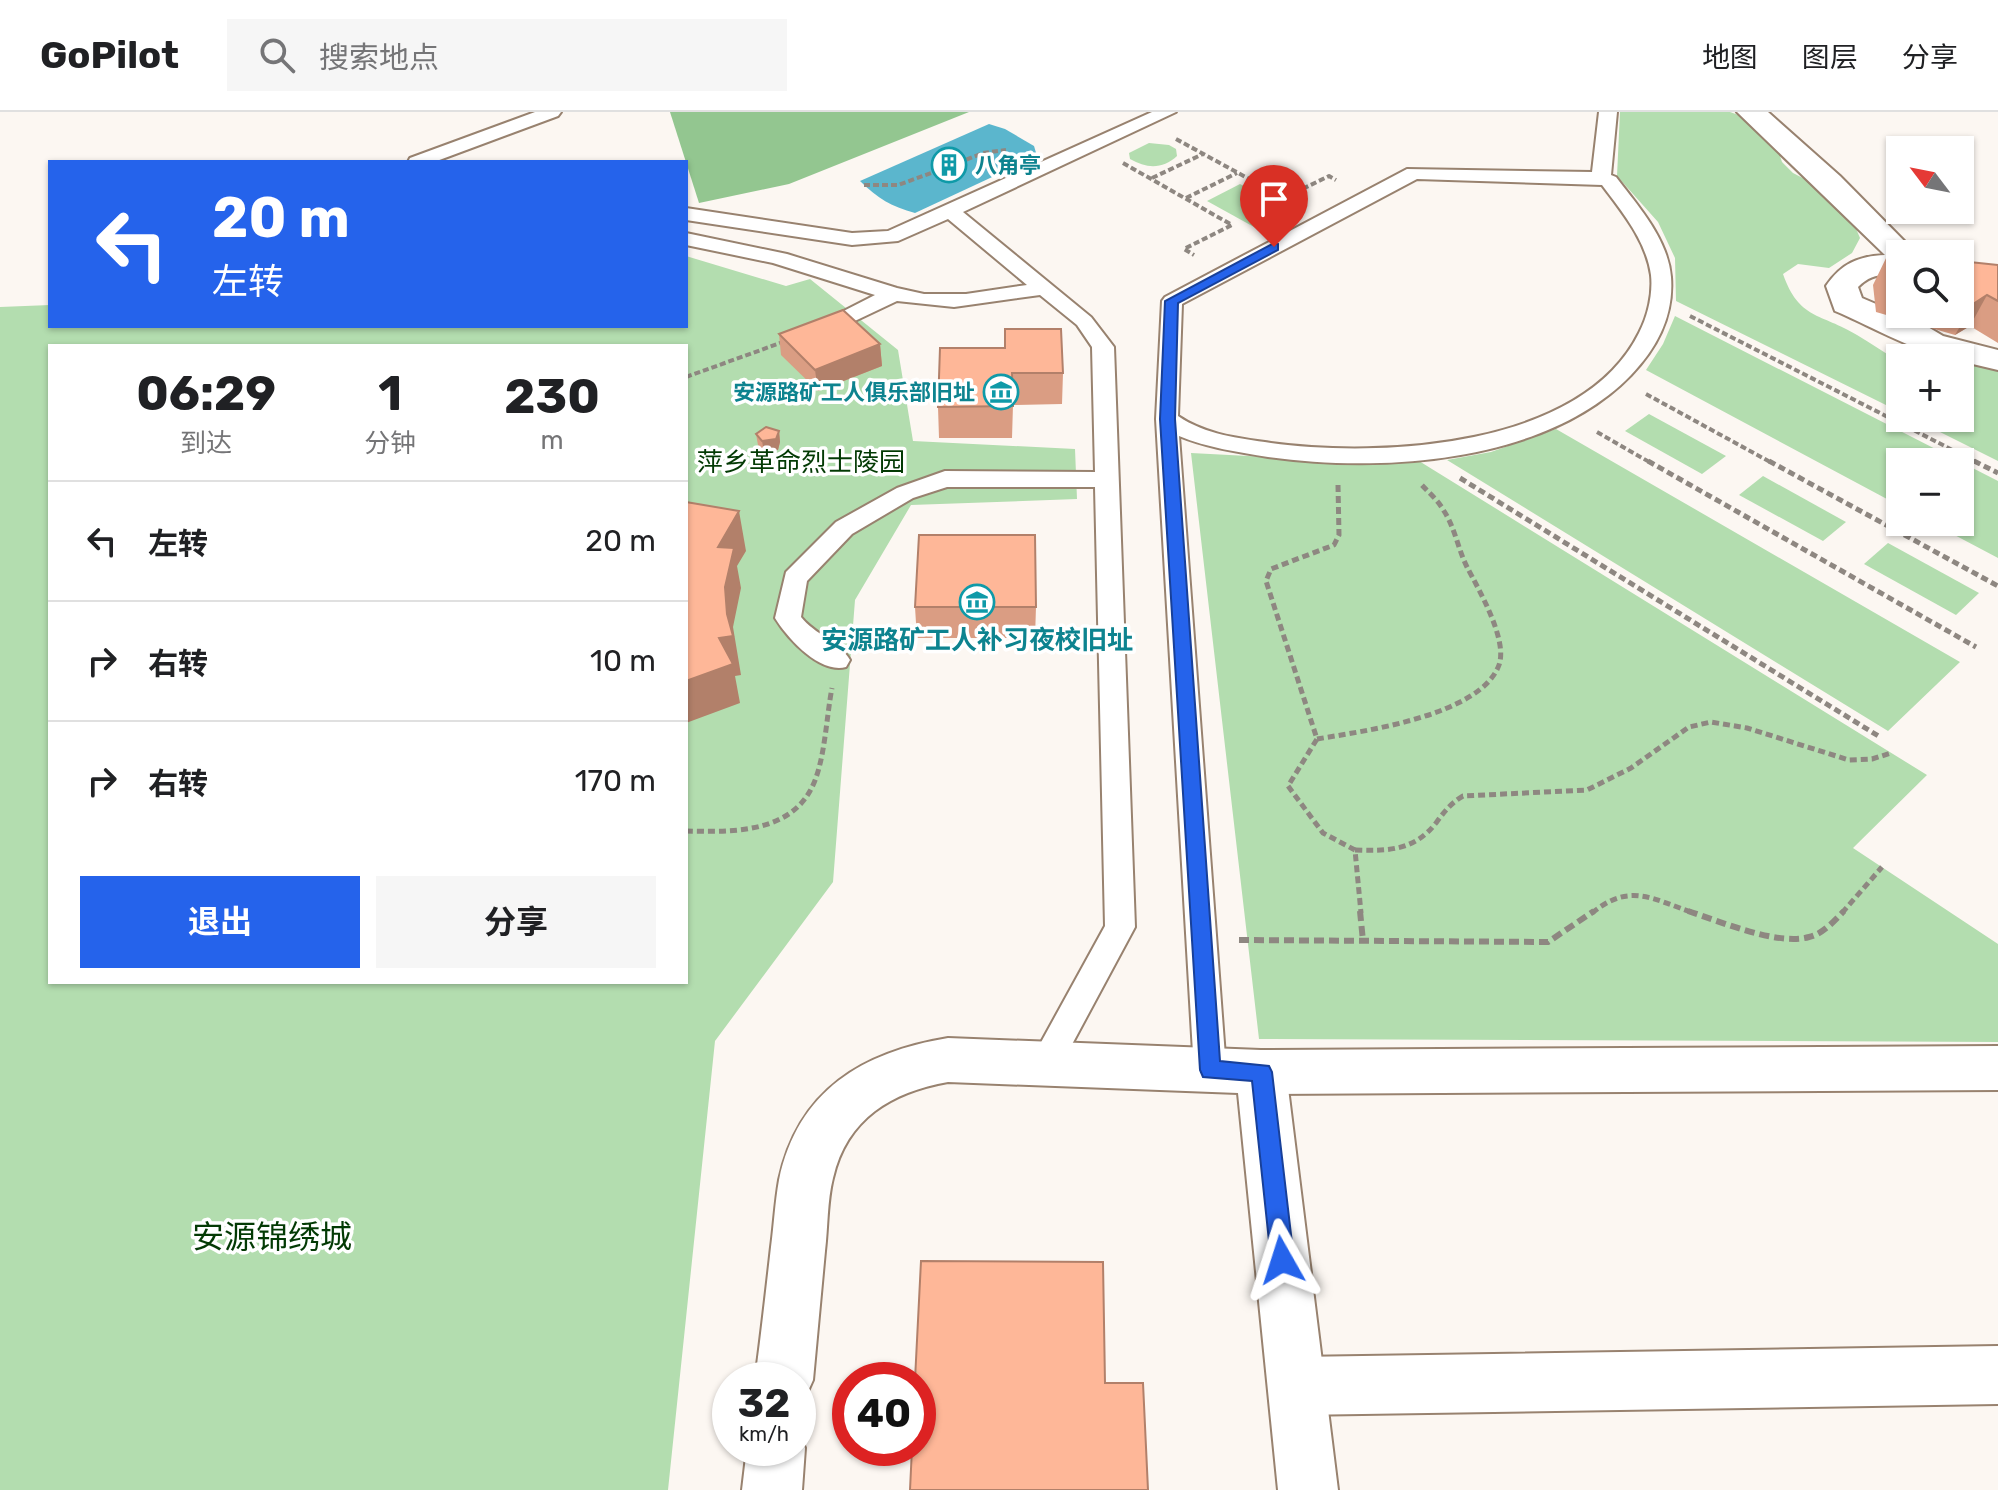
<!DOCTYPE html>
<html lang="zh">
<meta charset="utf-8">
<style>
:root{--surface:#fff;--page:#f6f6f6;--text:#202124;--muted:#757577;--line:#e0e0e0;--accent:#2563eb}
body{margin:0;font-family:Rubik,"Noto Sans SC",sans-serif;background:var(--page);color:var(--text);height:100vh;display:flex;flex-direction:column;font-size:30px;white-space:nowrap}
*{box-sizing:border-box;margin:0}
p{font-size:26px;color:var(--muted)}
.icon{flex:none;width:44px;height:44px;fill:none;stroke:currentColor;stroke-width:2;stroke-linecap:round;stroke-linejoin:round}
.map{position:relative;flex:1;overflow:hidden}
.details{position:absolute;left:48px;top:232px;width:640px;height:640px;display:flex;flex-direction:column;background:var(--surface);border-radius:0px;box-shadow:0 2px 6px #0004}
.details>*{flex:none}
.guide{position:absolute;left:48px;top:48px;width:640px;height:168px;border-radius:0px;box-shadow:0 2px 6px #0004;background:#2563eb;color:#fff;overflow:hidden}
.needle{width:52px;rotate:302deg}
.buttons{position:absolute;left:1886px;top:24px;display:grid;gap:16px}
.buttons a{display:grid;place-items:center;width:88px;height:88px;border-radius:0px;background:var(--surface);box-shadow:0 2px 6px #0004;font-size:40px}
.speed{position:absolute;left:712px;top:1250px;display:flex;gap:16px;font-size:40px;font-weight:700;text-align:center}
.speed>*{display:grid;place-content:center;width:104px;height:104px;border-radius:50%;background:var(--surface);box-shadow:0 2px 6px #0004;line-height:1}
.speed small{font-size:20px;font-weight:400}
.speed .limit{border:12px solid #d22;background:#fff;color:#111}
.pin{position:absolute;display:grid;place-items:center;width:68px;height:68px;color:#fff;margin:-82px -34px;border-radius:50% 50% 50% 0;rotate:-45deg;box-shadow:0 0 8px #0007}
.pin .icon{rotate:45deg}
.me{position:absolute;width:88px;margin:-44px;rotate:354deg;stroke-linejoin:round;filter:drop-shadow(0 0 6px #0008)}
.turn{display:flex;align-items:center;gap:28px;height:168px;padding:0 32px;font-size:36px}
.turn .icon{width:104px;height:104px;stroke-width:2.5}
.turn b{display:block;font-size:56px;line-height:68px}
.eta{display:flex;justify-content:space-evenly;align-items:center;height:136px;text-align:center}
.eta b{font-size:48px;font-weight:700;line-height:56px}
.cta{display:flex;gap:16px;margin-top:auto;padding:16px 32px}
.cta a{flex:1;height:92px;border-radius:0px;background:var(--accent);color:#fff;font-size:32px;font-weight:700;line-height:92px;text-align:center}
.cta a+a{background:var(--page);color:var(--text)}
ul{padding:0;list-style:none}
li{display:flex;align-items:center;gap:24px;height:120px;padding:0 32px;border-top:2px solid var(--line)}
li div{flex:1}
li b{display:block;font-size:30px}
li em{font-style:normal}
header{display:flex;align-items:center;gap:48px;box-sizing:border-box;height:112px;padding:0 40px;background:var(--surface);border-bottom:2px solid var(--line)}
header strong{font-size:38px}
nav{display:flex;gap:44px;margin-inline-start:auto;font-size:28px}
.search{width:560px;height:72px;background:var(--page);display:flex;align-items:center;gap:20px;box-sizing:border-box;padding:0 28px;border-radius:0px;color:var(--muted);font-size:30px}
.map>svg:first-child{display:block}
</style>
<header>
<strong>GoPilot</strong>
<div class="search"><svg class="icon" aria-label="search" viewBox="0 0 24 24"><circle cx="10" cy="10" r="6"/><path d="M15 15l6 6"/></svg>搜索地点</div>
<nav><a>地图</a><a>图层</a><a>分享</a></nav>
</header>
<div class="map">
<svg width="1998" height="1378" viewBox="0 0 1998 1378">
<rect width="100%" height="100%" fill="#fcf7f2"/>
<g fill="#b3ddaf" fill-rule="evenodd">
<path d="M 1620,0 L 1730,0 L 1744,5 L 1775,29 L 1782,50 L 1793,61 L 1826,78 L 1852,107 L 1860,126 L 1852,141 L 1829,156 L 1798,152 L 1783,162 C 1799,208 1821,201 1857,223 C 1872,232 1885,241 1900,250 L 1900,300 L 1676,189 L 1675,146 L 1658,110 L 1617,64 Z"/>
<path d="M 1149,31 L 1169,33 L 1176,37 L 1177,44 C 1163,57 1147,57 1130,47 L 1129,41 Z"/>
<path d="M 1240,72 L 1296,102 L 1263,120 L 1207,89 Z"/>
<path d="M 686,144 L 786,174 L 810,167 L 898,238 L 913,329 L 1075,337 L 1077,387 L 911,393 L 855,488 L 833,770 L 715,929 L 668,1378 L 0,1378 L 0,195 L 50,193 L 50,214 L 686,214 ZM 50,234 L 686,234 L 686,870 L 50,870 Z"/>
<path d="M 1675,204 L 1998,369 L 1998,446 L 1930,410 L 1960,410 L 1960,350 L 1900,350 L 1900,394 L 1646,258 L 1663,232 Z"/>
<path d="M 1974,250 L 1998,258 L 1998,349 L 1912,306 L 1960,306 L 1960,254 Z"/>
<path d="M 1649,302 L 1726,344 L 1702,362 L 1625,319 Z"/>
<path d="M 1556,317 L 1960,550 L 1888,619 L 1447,348 L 1491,340 Z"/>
<path d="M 1191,341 L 1367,350 L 1419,349 L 1927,663 L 1853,736 L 1998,832 L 1998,930 L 1259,927 Z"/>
<path d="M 1763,364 L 1846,410 L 1823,429 L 1739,383 Z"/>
<path d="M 1888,431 L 1979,481 L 1956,503 L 1864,452 Z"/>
</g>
<path fill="#93c690" d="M 670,0 L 969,0 L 789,72 L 699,91 Z"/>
<path fill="#5bb6cd" d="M 989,12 L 1005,17 L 1034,34 L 1037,44 L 915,101 C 892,95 877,86 860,69 Z"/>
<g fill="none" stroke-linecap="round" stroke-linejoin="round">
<g stroke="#98826f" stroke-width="4">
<g id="lane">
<path d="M 535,0 L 561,0 L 558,4 L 434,50 L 408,50 L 410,46 Z"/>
<path d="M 1152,0 L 1176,0 L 963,100 L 1091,205 L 1114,235 L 1135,815 L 1055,964 L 1044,968 L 1033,964 L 1028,954 L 1105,814 L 1095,375 L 947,375 L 913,386 L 852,422 L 807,469 L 801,505 C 814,522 840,530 850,548 L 846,555 C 820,562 788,527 775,506 L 786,460 L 836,410 L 897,376 L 945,359 L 1095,360 L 1092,235 L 1077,213 L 1040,183 L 954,195 L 897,189 L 840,216 L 826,216 L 822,212 L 826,208 L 875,183 L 773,151 L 686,133 L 686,121 L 787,142 L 897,176 L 924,182 L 966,182 L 1027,173 L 948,107 L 898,129 L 852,133 L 686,108 L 686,96 L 852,121 L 888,119 Z"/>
<path d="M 1599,0 L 1617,0 L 1611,63 L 1616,65 C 1638,94 1668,127 1671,165 C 1674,204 1657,236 1631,263 C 1546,351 1382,361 1268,345 C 1238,340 1208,336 1179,324 L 1226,958 L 1221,968 L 1210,972 L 1199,968 L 1194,958 L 1156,307 L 1162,189 L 1165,185 L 1407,57 L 1592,60 ZM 1417,67 L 1602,73 C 1622,100 1646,128 1651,163 C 1653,182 1648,204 1639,221 C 1582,336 1381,346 1271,331 C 1238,326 1206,323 1178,304 L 1182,192 Z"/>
</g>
</g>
<g stroke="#98826f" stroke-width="4">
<g id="street">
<path d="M 1737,0 L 1768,0 L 1840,64 L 1917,142 L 1900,142 L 1900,164 C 1882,162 1871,162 1858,175 L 1862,186 L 1923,212 L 1943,224 L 1998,238 L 1998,258 L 1960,249 L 1960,246 C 1925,246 1869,213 1835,199 L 1826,174 C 1841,152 1858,144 1885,143 Z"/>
<path d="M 1998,934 L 1998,978 L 1261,982 L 1243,976 L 1236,960 L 1243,944 L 1261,938 Z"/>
<path d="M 1998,1234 L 1998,1292 L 1297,1303 L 1277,1294 L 1268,1274 L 1277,1254 L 1297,1245 Z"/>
</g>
</g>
<g stroke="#98826f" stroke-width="4">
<g id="secondary">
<path d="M 948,926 L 1261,938 L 1279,944 L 1286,960 L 1338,1378 L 1278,1378 L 1238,981 L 948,970 C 892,980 847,1006 833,1066 C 827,1089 828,1115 825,1139 C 821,1182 817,1225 813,1268 L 804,1288 L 798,1291 L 798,1268 L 755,1268 C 761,1224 766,1179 771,1135 C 774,1113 775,1090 779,1068 C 798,978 863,940 948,926 Z"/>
<path d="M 798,1318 L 805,1336 L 802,1378 L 742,1378 L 747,1336 L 798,1336 Z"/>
</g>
</g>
<g stroke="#8e8781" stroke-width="4" stroke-dasharray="6 3" stroke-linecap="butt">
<path d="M 1176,27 L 1284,86 L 1329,64 L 1336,68"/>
<path d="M 958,51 L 983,41 L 1006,38"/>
<path d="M 1123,51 L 1232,113 L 1184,137 L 1194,143"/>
<path d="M 1152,66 L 1203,42"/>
<path d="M 864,73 L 898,73 L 945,56"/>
<path d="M 1186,86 L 1237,61"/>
<path d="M 1690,204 L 1978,351"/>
<path d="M 686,265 L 783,230"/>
<path d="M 1646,282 L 1772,351"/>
<path d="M 1597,320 L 1651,351"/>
</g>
<g stroke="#8e8781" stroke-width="5" stroke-dasharray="7 4" stroke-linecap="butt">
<path d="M 1648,349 L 1976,535"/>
<path d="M 1769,349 L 1998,474"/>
<path d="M 1974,349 L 1998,361"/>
<path d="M 1460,366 L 1880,625"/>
<path d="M 1338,373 L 1339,423 L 1334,433 L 1271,457 L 1266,469 L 1317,627 L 1288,674 L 1323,721 L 1355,738 L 1361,801"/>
<path d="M 1317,627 C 1364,619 1480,604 1499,553 C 1508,528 1479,478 1467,455 C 1458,437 1455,416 1444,399 C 1438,388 1428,380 1420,371"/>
<path d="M 686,719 C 728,720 786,722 810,679 C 825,653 826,606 832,576"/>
<path d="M 1355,738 C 1388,739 1414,739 1436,711 C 1444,700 1451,691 1463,684 L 1587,678 L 1631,656 L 1689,615 L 1711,610 L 1747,616 L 1849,648 L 1872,647 L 1891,641"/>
<path d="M 1592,801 C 1630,770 1652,787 1694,801"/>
<path d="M 1842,801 L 1882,755"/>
</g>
<g stroke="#8e8781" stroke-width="6" stroke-dasharray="10 5" stroke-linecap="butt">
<path d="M 1360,799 L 1363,829"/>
<path d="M 1688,799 C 1719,809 1777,834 1809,825 C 1823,822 1834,809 1844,799"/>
<path d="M 1239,828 L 1548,830 L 1594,799"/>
</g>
<use href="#lane" fill="#fff" fill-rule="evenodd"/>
<use href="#street" fill="#fff" fill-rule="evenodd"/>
<use href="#secondary" fill="#fff" fill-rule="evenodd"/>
</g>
<g fill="#da9d83">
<path d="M 936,45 L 961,45 L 962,56 L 955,60 L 944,60 L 937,56 Z"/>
<path d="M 1888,142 L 1900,143 L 1900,202 L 1960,202 L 1960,149 L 1998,153 L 1998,231 L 1970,214 L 1955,223 L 1876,200 L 1873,173 Z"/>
<path d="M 779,222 L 880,232 L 882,254 L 818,279 L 781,243 Z"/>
<path d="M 1005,236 L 1063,261 L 1062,292 L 1013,293 L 1012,326 L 939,326 L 938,295 Z"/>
<path d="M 779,319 L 780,330 L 778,338 L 764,340 L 758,333 L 756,322 Z"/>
<path d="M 915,495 L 1036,495 L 1035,526 L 917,526 Z"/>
</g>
<g fill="#b2806a">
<path d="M 961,45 L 962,56 L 955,60 L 954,50 Z"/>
<path d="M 1987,183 L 1970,214 L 1955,223 L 1973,192 Z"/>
<path d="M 880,232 L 882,254 L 818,279 L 815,258 Z"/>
<path d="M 779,319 L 780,330 L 778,338 L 764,340 L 762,329 Z"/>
<path d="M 739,399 L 746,439 L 737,454 L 741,476 L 733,515 L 741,563 L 735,564 L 740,591 L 686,611 L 686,569 L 719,526 L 727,502 L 718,435 Z"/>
</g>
<g fill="#feb798" stroke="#b2806a" stroke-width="2">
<path d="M 949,37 L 959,40 L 961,45 L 954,50 L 943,50 L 936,45 L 939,40 Z"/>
<path d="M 1888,142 L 1900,143 L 1900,171 L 1892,168 Z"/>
<path d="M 1960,149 L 1998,153 L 1998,189 L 1987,183 L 1973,192 L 1960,188 Z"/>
<path d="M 843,198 L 880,232 L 815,258 L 779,222 Z"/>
<path d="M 1005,217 L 1061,217 L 1063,261 L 1012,261 L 1013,294 L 938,295 L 940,236 L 1005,236 Z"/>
<path d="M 766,315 L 779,319 L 776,327 L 762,329 L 756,322 Z"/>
<path d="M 686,390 L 739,399 L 718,435 L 734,436 L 725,475 L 727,502 L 733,524 L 719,526 L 733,552 L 686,569 Z"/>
<path d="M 919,423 L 1035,423 L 1036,495 L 915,495 Z"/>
<path d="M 921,1149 L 1103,1150 L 1105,1271 L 1143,1271 L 1148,1378 L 910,1378 L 912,1336 L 918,1336 L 918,1268 L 915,1268 Z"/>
</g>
<path fill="#2563eb" stroke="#184099" stroke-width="2" d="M 1274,131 L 1278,132 L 1278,138 L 1178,191 L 1175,307 L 1220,949 L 1269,954 L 1272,960 L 1294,1148 L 1290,1156 L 1282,1159 L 1274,1156 L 1271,1148 L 1252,969 L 1203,965 L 1200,958 L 1160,307 L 1165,189 Z"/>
<defs>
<g id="building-ring" transform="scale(1.8)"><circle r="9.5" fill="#fff" stroke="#0f9aa8" stroke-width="1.5"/><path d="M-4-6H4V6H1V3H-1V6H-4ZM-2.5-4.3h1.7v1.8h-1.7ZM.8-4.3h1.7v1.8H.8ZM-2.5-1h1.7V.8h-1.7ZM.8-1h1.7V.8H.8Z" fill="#0f9aa8"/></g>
<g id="museum-ring" transform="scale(1.8)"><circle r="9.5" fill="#fff" stroke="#0f9aa8" stroke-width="1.5"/><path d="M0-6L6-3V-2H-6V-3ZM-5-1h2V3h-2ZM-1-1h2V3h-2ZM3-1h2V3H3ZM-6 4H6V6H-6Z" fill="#0f9aa8"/></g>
</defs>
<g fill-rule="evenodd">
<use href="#building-ring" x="949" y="53"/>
<use href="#museum-ring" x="1001" y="280"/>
<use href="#museum-ring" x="977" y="490"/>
</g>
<g text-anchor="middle" stroke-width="7" stroke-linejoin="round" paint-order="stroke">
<g font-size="22" font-weight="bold" fill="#0d838f" stroke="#fff" text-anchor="start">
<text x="975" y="61">八角亭</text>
<text x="975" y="288" text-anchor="end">安源路矿工人俱乐部旧址</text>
</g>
<g font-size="26" fill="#033a04" stroke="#fff">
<text x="801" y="359">萍乡革命烈士陵园</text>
</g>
<g font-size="26" font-weight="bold" fill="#0d838f" stroke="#fff">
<text x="977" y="537">安源路矿工人补习夜校旧址</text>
</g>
<g font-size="32" fill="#033a04" stroke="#fff">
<text x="272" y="1136">安源锦绣城</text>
</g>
</g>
</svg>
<div class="buttons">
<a><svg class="needle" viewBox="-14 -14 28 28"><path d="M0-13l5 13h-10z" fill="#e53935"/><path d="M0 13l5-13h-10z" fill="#757577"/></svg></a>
<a><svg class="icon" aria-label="search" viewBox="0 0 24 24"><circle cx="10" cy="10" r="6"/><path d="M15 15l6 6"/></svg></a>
<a>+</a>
<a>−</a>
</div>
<div class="speed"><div>32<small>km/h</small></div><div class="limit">40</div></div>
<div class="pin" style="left:1274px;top:135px;background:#d93025"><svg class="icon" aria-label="arrive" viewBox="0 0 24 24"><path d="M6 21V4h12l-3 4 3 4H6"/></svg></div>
<svg class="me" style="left:1282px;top:1148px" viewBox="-20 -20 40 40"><path d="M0-17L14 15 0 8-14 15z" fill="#2563eb" stroke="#fff" stroke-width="4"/></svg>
<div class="guide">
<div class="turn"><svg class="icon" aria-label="left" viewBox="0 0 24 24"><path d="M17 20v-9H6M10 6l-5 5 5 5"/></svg><div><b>20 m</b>左转</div></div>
</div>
<section class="details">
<div class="eta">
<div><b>06:29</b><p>到达</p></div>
<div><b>1</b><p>分钟</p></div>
<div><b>230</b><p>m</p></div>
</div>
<ul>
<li><svg class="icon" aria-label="left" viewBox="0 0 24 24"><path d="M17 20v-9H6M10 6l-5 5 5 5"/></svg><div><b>左转</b></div><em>20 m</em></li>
<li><svg class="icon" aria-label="right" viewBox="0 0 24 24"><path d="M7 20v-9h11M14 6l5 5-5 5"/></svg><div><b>右转</b></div><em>10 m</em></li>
<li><svg class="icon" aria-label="right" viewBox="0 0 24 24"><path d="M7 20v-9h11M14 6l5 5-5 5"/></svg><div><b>右转</b></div><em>170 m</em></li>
</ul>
<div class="cta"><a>退出</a><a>分享</a></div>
</section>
</div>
